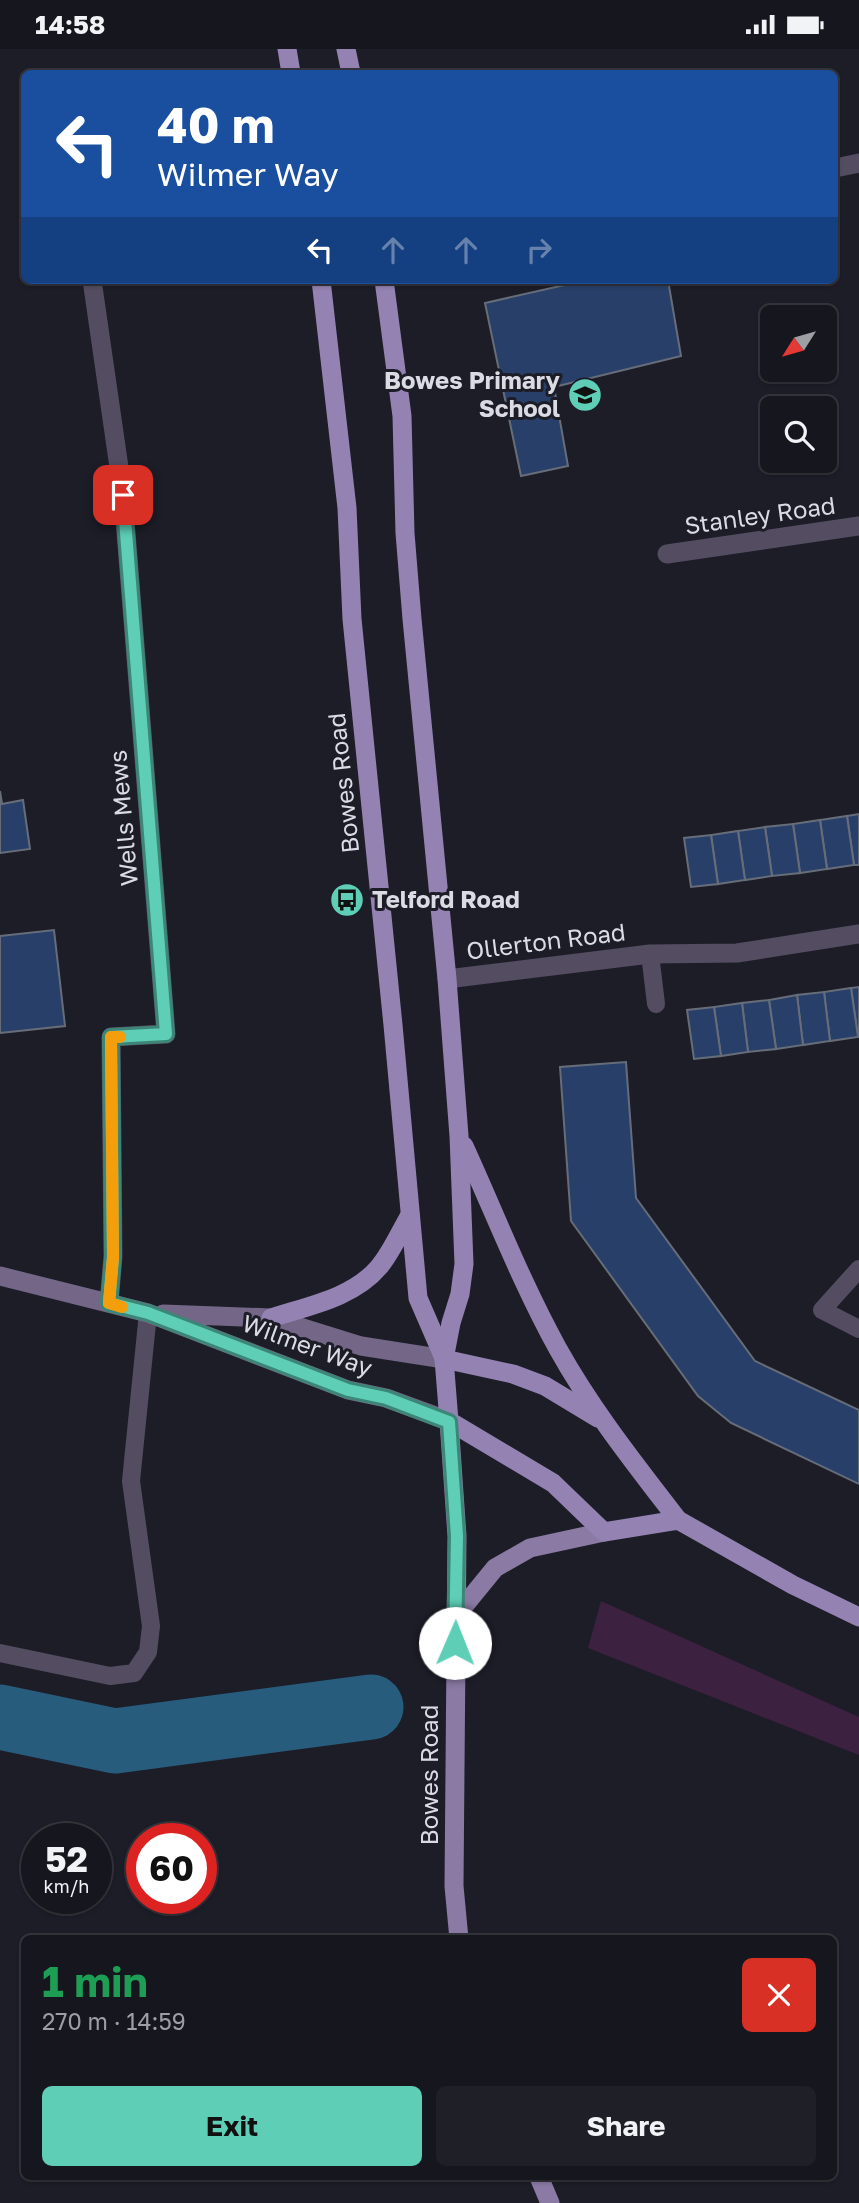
<!DOCTYPE html>
<meta charset="utf-8">
<style>
:root{--surface:#16161e;--page:#1f1f27;--text:#f1f3f6;--muted:#9e9fa4;--line:#35353c;--accent:#5eceb7}
body{margin:0;font-family:"Golos Text",sans-serif;background:var(--page);color:var(--text);height:100vh;display:flex;flex-direction:column;font-size:26px;white-space:nowrap}
*{box-sizing:border-box;margin:0}
p{font-size:23px;color:var(--muted)}
.icon{flex:none;width:38px;height:38px;fill:none;stroke:currentColor;stroke-width:2;stroke-linecap:round;stroke-linejoin:round}
.map{position:relative;flex:1;overflow:hidden}
.sheet{position:absolute;left:21px;top:1886px;width:816px;height:245px;display:flex;flex-direction:column;background:var(--surface);border-radius:10px;box-shadow:0 2px 5px #0004,0 0 0 2px var(--line)}
.sheet>*{flex:none}
.guide{position:absolute;left:21px;top:21px;width:817px;height:214px;border-radius:10px;box-shadow:0 2px 5px #0004,0 0 0 2px var(--line);background:#1a4fa0;color:#fff;overflow:hidden}
.needle{width:46px;rotate:233deg}
.buttons{position:absolute;left:760px;top:256px;display:grid;gap:14px}
.buttons a{display:grid;place-items:center;width:77px;height:77px;border-radius:10px;background:var(--surface);box-shadow:0 2px 5px #0004,0 0 0 2px var(--line);font-size:35px}
.speed{position:absolute;left:21px;top:1774px;display:flex;gap:14px;font-size:35px;font-weight:700;text-align:center}
.speed>*{display:grid;place-content:center;width:91px;height:91px;border-radius:50%;background:var(--surface);box-shadow:0 2px 5px #0004,0 0 0 2px var(--line);line-height:1}
.speed small{font-size:18px;font-weight:400}
.speed .limit{border:10px solid #d22;background:#fff;color:#111}
.pin{position:absolute;display:grid;place-items:center;width:60px;height:60px;color:#fff;margin:-30px;border-radius:14px;box-shadow:0 4px 10px #0006}
.me{position:absolute;width:77px;margin:-38px;rotate:1deg;stroke-linejoin:round;filter:drop-shadow(0 0 5px #0008)}
.turn{display:flex;align-items:center;gap:24px;height:147px;padding:0 21px;font-size:32px}
.turn .icon{width:91px;height:91px;stroke-width:2.5}
.turn b{display:block;font-size:49px;line-height:60px}
.lanes{display:flex;align-items:center;height:66px;padding:0 21px;background:#0003;justify-content:center;gap:35px;direction:ltr}
.lanes .off{opacity:.35}
.round{display:grid;place-items:center;flex:none;width:74px;height:74px;border-radius:10px;background:var(--page)}
.summary{display:flex;align-items:center;justify-content:space-between;height:119px;padding:0 21px}
h1{font-size:42px;font-weight:700;line-height:52px;color:#1e9e55}
.primary-button{display:flex;gap:14px;margin-top:auto;padding:14px 21px}
.primary-button a{flex:1;height:80px;border-radius:10px;background:var(--accent);color:#111;font-size:28px;font-weight:700;line-height:80px;text-align:center}
.primary-button a+a{background:var(--page);color:var(--text)}
.status{display:flex;justify-content:space-between;align-items:center;height:49px;padding:0 35px;background:var(--surface);direction:ltr}
.status svg{height:19px;fill:currentColor}
.map>svg:first-child{display:block}
</style>
<div class="status"><b>14:58</b><svg viewBox="0 0 49 12"><path d="M0 12V9h3v3zM5 12V6h3v6zM10 12V3h3v9zM15 12V0h3v12zM26 1h20v11H26zM47 4h2v5h-2z"/></svg></div>
<div class="map">
<svg width="859" height="2154" viewBox="0 0 859 2154">
<rect width="100%" height="100%" fill="#1d1d28"/>
<path fill="#3c2140" d="M 601,1552 L 859,1668 L 859,1706 L 588,1599 Z"/>
<g fill="none" stroke-linecap="round" stroke-linejoin="round">
<path stroke="#285c7d" stroke-width="65" d="M 0,1668 L 115,1692 L 371,1658"/>
</g>
<g fill="#284069" stroke="#666d79" stroke-width="2">
<path d="M 587,231 L 668,231 L 681,307 L 554,338 L 568,417 L 521,427 L 485,254 Z"/>
<path d="M 0,742 L 2,755 L 23,751 L 30,800 L 0,804 Z"/>
<path d="M 859,765 L 859,816 L 854,816 L 847,767 Z"/>
<path d="M 847,767 L 854,816 L 827,820 L 820,771 Z"/>
<path d="M 820,771 L 827,820 L 800,824 L 793,775 Z"/>
<path d="M 793,775 L 800,824 L 772,827 L 765,778 Z"/>
<path d="M 765,778 L 772,827 L 745,831 L 738,782 Z"/>
<path d="M 738,782 L 745,831 L 718,835 L 711,786 Z"/>
<path d="M 711,786 L 718,835 L 691,838 L 684,789 Z"/>
<path d="M 54,881 L 65,977 L 0,984 L 0,887 Z"/>
<path d="M 859,938 L 859,988 L 858,988 L 851,939 Z"/>
<path d="M 851,939 L 858,988 L 830,992 L 824,943 Z"/>
<path d="M 824,943 L 830,992 L 803,996 L 797,946 Z"/>
<path d="M 797,946 L 803,996 L 776,1000 L 769,951 Z"/>
<path d="M 769,951 L 776,1000 L 748,1003 L 742,954 Z"/>
<path d="M 742,954 L 748,1003 L 721,1007 L 714,958 Z"/>
<path d="M 714,958 L 721,1007 L 694,1010 L 687,961 Z"/>
<path d="M 626,1013 L 636,1149 L 755,1312 L 859,1361 L 859,1435 L 731,1374 L 698,1347 L 571,1172 L 560,1018 Z"/>
</g>
<g fill="none" stroke-linecap="round" stroke-linejoin="round">
<g stroke="#544d61" stroke-width="18">
<path d="M 650,905 L 656,955"/>
<path d="M 859,1220 L 822,1261 L 859,1280"/>
<path d="M 0,1604 L 110,1627 L 134,1624 L 148,1603 L 151,1577 L 131,1432 L 148,1264"/>
</g>
<g stroke="#544d61" stroke-width="19">
<path d="M 835,119 L 859,114"/>
<path d="M 92,231 L 123,446 L 166,985 L 111,988 L 113,1207 L 109,1254"/>
<path d="M 667,505 L 859,477"/>
<path d="M 447,930 L 650,905 L 737,904 L 859,885"/>
</g>
<g stroke="#736687" stroke-width="19">
<path d="M 0,1227 L 148,1264 L 348,1341 L 386,1349 L 449,1372"/>
<path d="M 163,1265 L 271,1269 L 361,1297 L 444,1310"/>
</g>
<g stroke="#8a7aa4" stroke-width="19">
<path d="M 449,1372 L 457,1487 L 454,1837 L 459,1890"/>
<path d="M 455,1568 L 495,1519 L 530,1499 L 604,1483"/>
<path d="M 539,2128 L 550,2154"/>
</g>
<g stroke="#9483b2" stroke-width="19">
<path d="M 287,0 L 291,24"/>
<path d="M 346,0 L 351,24"/>
<path d="M 321,231 L 347,459 L 352,570 L 393,976 L 418,1249 L 444,1309"/>
<path d="M 384,231 L 402,367 L 405,484 L 412,570 L 447,930 L 459,1087 L 464,1215 L 460,1245 L 451,1274 L 444,1310 L 449,1372 L 553,1434 L 604,1483 L 678,1471 L 793,1536 L 859,1568"/>
<path d="M 464,1097 C 495,1165 522,1235 558,1300 C 592,1361 635,1415 678,1471"/>
<path d="M 271,1269 C 308,1257 353,1249 379,1218 C 391,1204 400,1183 410,1166"/>
<path d="M 444,1310 L 513,1325 L 545,1337 L 598,1369"/>
</g>
</g>
<g fill="none" stroke-linecap="round" stroke-linejoin="round">
<g stroke="#3d8677" stroke-width="18">
<path id="route" d="M 123,446 L 166,985 L 111,988 L 113,1208 L 109,1254 L 148,1264 L 348,1341 L 386,1349 L 449,1373 L 457,1487 L 455,1594"/>
</g>
<use href="#route" stroke="#5eceb7" stroke-width="12"/>
<path stroke="#f59e0b" stroke-width="12" d="M 120,988 L 111,988 L 113,1208 L 109,1254 L 122,1258"/>
</g>
<defs>
<g id="school-disc" transform="scale(1.75)"><circle r="9.5" fill="#5eceb7" stroke="#1d1d28"/><path d="M0-5L7-2L0 1L-7-2ZM-4 1L0 2.5L4 1V4Q0 6-4 4Z" fill="#111"/></g>
<g id="bus-disc" transform="scale(1.75)"><circle r="9.5" fill="#5eceb7" stroke="#1d1d28"/><path d="M-5-6H5V4H4V6H2V4H-2V6H-4V4H-5ZM-3.5-4V0h7V-4ZM-3.5 1.2v1.5H-2V1.2ZM2 1.2v1.5H3.5V1.2Z" fill="#111"/></g>
</defs>
<g fill-rule="evenodd">
<use href="#school-disc" x="585" y="346"/>
<use href="#bus-disc" x="347" y="851"/>
</g>
<g text-anchor="middle" stroke-width="6" stroke-linejoin="round" paint-order="stroke">
<g font-size="24" font-weight="bold" fill="#dadbe3" stroke="#1d1d28" text-anchor="end">
<text x="560" y="340">Bowes Primary<tspan x="560" dy="28">School</tspan></text>
<text x="372" y="859" text-anchor="start">Telford Road</text>
</g>
<g font-size="24" fill="#dadbe3" stroke="#1d1d28">
<text transform="translate(760 467) rotate(-8)" y="8">Stanley Road</text>
<text transform="translate(344 734) rotate(-96)" y="8">Bowes Road</text>
<text transform="translate(124 769) rotate(-95)" y="8">Wells Mews</text>
<text transform="translate(546 893) rotate(-7)" y="8">Ollerton Road</text>
<text transform="translate(307 1297) rotate(20)" y="8">Wilmer Way</text>
<text transform="translate(430 1726) rotate(-90)" y="8">Bowes Road</text>
</g>
</g>
</svg>
<div class="buttons">
<a><svg class="needle" viewBox="-14 -14 28 28"><path d="M0-13l5 13h-10z" fill="#e53935"/><path d="M0 13l5-13h-10z" fill="#9e9fa4"/></svg></a>
<a><svg class="icon" aria-label="search" viewBox="0 0 24 24"><circle cx="10" cy="10" r="6"/><path d="M15 15l6 6"/></svg></a>
</div>
<div class="speed"><div>52<small>km/h</small></div><div class="limit">60</div></div>
<div class="pin" style="left:123px;top:446px;background:#d93025"><svg class="icon" aria-label="arrive" viewBox="0 0 24 24"><path d="M6 21V4h12l-3 4 3 4H6"/></svg></div>
<svg class="me" style="left:455px;top:1594px" viewBox="-20 -20 40 40"><circle r="19" fill="#fff"/><path d="M0-13L10 11 0 6-10 11z" fill="#5eceb7"/></svg>
<div class="guide">
<div class="turn"><svg class="icon" aria-label="left" viewBox="0 0 24 24"><path d="M17 20v-9H6M10 6l-5 5 5 5"/></svg><div><b>40 m</b>Wilmer Way</div></div>
<div class="lanes"><svg class="icon" aria-label="left" viewBox="0 0 24 24"><path d="M17 20v-9H6M10 6l-5 5 5 5"/></svg><svg class="icon off" aria-label="ahead" viewBox="0 0 24 24"><path d="M12 20V5M6 11l6-6 6 6"/></svg><svg class="icon off" aria-label="ahead" viewBox="0 0 24 24"><path d="M12 20V5M6 11l6-6 6 6"/></svg><svg class="icon off" aria-label="right" viewBox="0 0 24 24"><path d="M7 20v-9h11M14 6l5 5-5 5"/></svg></div>
</div>
<section class="sheet">
<div class="summary"><div><h1>1 min</h1><p>270 m · 14:59</p></div><a class="round" style="background:#d93025;color:#fff"><svg class="icon" aria-label="close" viewBox="0 0 24 24"><path d="M6 6l12 12M18 6L6 18"/></svg></a></div>
<div class="primary-button"><a>Exit</a><a>Share</a></div>
</section>
</div>
